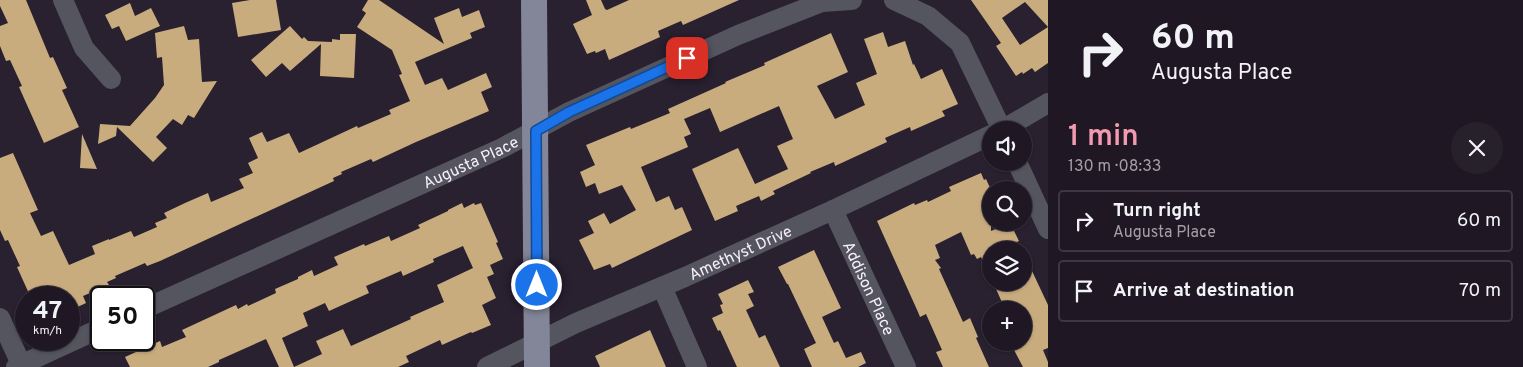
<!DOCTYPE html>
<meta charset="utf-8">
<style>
:root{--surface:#1f1824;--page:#27212c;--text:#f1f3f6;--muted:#a1a0a6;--line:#3c3741;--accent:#f29aaf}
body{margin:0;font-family:Overpass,sans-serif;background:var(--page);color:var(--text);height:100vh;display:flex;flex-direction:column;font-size:19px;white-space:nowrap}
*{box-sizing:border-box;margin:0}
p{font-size:16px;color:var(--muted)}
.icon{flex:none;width:28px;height:28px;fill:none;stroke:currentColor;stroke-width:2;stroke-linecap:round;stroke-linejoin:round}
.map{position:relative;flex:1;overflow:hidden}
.sheet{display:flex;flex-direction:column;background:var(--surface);width:475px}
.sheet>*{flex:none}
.banner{background:#1f1824;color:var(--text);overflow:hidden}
.buttons{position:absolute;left:982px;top:121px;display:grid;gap:10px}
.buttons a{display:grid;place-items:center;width:50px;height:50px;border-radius:50%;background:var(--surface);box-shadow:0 1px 4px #0004,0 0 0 1px var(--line);font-size:25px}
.speed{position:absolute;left:15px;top:286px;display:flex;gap:10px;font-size:25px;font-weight:700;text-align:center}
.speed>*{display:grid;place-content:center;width:65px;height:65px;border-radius:50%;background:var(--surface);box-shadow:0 1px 4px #0004,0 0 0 1px var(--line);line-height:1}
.speed small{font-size:12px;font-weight:400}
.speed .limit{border:2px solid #111;border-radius:8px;background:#fff;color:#111}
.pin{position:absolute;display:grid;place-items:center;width:42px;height:42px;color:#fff;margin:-21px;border-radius:10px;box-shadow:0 2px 8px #0006}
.me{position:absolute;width:55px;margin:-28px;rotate:0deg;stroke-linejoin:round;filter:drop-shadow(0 0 4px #0008)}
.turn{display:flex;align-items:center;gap:18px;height:105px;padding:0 20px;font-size:22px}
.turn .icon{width:65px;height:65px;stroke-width:2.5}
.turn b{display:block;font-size:35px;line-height:42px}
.round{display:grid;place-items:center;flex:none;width:52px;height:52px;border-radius:26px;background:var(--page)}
.summary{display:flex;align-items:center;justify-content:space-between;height:85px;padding:0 20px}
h1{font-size:30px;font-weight:600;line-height:38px;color:var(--accent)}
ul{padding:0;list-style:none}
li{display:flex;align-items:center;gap:15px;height:62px;margin:0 10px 8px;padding:0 10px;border:2px solid var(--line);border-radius:5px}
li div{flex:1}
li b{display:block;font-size:19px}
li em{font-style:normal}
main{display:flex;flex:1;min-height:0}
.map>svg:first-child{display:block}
</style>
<main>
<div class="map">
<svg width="1048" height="367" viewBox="0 0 1048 367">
<rect width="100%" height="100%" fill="#292030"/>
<g fill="#c9ac7e" fill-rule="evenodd">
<path d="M 0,0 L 26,0 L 50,58 L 53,57 L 67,88 L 62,90 L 79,127 L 44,143 L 19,87 L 22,86 L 10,60 L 6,61 L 0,46 L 0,26 L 8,23 L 0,6 Z"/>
<path d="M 250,0 L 276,0 L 281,30 L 238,37 L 232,3 Z"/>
<path d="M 368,0 L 379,0 L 444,44 L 434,18 L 459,8 L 462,17 L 479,10 L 485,27 L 470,33 L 472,38 L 415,62 L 425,85 L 442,78 L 448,90 L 486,73 L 492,87 L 481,92 L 489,111 L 416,142 L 373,162 L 371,159 L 341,172 L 342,174 L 333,178 L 334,181 L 160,261 L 147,266 L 145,263 L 115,276 L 116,278 L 107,282 L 109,285 L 83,296 L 86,303 L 69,311 L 69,298 L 31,298 L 17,267 L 20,266 L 8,240 L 5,241 L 0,230 L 0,158 L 13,153 L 38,210 L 30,213 L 41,236 L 53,231 L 69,265 L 95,254 L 92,246 L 109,239 L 109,240 L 131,231 L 134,237 L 157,227 L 155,223 L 167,218 L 164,213 L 185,203 L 208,193 L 211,202 L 244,188 L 239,179 L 253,173 L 248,163 L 258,158 L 249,138 L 262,132 L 267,142 L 289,133 L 299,153 L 357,126 L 358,128 L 391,114 L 389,110 L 410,101 L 399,75 L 402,74 L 392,50 L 357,27 L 366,13 L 362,10 Z"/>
<path d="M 586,0 L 601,0 L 605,9 L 607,10 L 629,0 L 739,0 L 683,25 L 681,21 L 658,31 L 660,37 L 609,60 L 605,49 L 596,53 L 595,51 L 587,54 L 573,24 L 592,15 Z"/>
<path d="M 971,0 L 1048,0 L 1048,27 L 1025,2 L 1002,18 L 1020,45 L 1048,27 L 1048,63 L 1035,72 L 1032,68 L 1023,74 L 1022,72 L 1016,76 L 996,46 L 1001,43 Z"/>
<path d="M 130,3 L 135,16 L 151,8 L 160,26 L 126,41 L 119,26 L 112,29 L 105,15 Z"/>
<path d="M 184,26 L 188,40 L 199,39 L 202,82 L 217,81 L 194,118 L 188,115 L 182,125 L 173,119 L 156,137 L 167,148 L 153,162 L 117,127 L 116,136 L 98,144 L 100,124 L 130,126 L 155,98 L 164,85 L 162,57 L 157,58 L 155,33 Z"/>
<path d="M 290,26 L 302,39 L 304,37 L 308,41 L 332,42 L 332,39 L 340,40 L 340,34 L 356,34 L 354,78 L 320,76 L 321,44 L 290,71 L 282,63 L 266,77 L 251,60 Z"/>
<path d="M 883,32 L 888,47 L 905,41 L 913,65 L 914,64 L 921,79 L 942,69 L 958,104 L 942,111 L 945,116 L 911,131 L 910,127 L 885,138 L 887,142 L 835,166 L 834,162 L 810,172 L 811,173 L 773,191 L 775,194 L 761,201 L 759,196 L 736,206 L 738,211 L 715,221 L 692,169 L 738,148 L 755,184 L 788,169 L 777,146 L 793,139 L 779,106 L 720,132 L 710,108 L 684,119 L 691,134 L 684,137 L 688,147 L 641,167 L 656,202 L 669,196 L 675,210 L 682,207 L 692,230 L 612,268 L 610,264 L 594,270 L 579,240 L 594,233 L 588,221 L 604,213 L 610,224 L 636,210 L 622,185 L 599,194 L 595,183 L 586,187 L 580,172 L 595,165 L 586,145 L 630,127 L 631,129 L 670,113 L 668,109 L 726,83 L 725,82 L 765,65 L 764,63 L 831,33 L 848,72 L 817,86 L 835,119 L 865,105 L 856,83 L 877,74 L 864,39 Z"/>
<path d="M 82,134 L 97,169 L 80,168 Z"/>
<path d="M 981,173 L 984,180 L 986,179 L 991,190 L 991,231 L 1010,223 L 1019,241 L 999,250 L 991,250 L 991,279 L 981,257 L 977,259 L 974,254 L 971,255 L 961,232 L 935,245 L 940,258 L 935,260 L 941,268 L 939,269 L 963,322 L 970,318 L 978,337 L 976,338 L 989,367 L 943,367 L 936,352 L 942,350 L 926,314 L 920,317 L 918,312 L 877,221 L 914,203 L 915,205 L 927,200 L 928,202 L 951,191 L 949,187 Z"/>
<path d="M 462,203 L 464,208 L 474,203 L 475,205 L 481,203 L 498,242 L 496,243 L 503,259 L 490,265 L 494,274 L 487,277 L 496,298 L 482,305 L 491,325 L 472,333 L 471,332 L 442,345 L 440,340 L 406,356 L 409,362 L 398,367 L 279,367 L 266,339 L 219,360 L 219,362 L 208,367 L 130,367 L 125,357 L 160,341 L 162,347 L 186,337 L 182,330 L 236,305 L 238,309 L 247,304 L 248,306 L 276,293 L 275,289 L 298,279 L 298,277 L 312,270 L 314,276 L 338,265 L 334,257 L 364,244 L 365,246 L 389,236 L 391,241 L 420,228 L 418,225 L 448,211 L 448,210 ZM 463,246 L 473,268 L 437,285 L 444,302 L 410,317 L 411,319 L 351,346 L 343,329 L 316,341 L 322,354 L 294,367 L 282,338 L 308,326 L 303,313 L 325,303 L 329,311 L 369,293 L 366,286 L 401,271 L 403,276 L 434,262 L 433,259 Z"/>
<path d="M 814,250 L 841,308 L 822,317 L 834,343 L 838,341 L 846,358 L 861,352 L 866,363 L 858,367 L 812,367 L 804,349 L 816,343 L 788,284 L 787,284 L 778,267 Z"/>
<path d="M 1024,254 L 1048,305 L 1048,348 L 1043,350 L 1048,362 L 1048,367 L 1023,367 L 1014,350 L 1024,345 L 1024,310 L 1012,310 L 1010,305 L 1004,307 L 993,282 L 1024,282 Z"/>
<path d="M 748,280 L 754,292 L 748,294 L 754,306 L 746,310 L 759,338 L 765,335 L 780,367 L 737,367 L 720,330 L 718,331 L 712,318 L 723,313 L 720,305 L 723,304 L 718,294 Z"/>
<path d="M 650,330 L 666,367 L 600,367 L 595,356 Z"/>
</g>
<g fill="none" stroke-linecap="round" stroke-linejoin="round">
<g stroke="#54555e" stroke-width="20">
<path d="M 63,0 L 84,48 L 111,79"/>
<path d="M 894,0 L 928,16 L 960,43 L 1002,130"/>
<path d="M 1002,130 L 1048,103"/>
<path d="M 1017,162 L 1048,229"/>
<path id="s1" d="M 833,210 L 906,367"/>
<path d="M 662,287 L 697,367"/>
<path id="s2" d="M 144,309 L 502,148 L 569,112 L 738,35 L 822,2 L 852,0"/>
<path d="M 0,318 L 21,364"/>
<path d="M 16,367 L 101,328"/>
<path id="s3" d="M 487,367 L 576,323 L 685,277 L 833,210 L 991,135"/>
</g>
<path stroke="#838698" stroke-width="26" d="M 534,0 L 537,367"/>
</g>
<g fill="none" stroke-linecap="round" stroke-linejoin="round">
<g stroke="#114b97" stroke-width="12">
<path id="route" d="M 537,285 L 536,131 L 569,112 L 687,58"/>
</g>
<use href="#route" stroke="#1a73e8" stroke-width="9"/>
</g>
<g text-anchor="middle" stroke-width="5" stroke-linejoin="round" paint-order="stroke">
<g font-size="16" fill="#f7f0fc" stroke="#292030">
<text dy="6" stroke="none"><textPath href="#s2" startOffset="358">Augusta Place</textPath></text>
<text dy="6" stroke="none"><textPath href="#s3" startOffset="278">Amethyst Drive</textPath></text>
<text dy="6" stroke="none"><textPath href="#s1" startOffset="86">Addison Place</textPath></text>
</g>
</g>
</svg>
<div class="buttons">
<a><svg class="icon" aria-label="sound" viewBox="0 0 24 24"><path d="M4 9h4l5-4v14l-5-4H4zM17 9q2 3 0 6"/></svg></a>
<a><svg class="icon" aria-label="search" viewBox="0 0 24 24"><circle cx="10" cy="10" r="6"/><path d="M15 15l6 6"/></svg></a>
<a><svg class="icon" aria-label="layers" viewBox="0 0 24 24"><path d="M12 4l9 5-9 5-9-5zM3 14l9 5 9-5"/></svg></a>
<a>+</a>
</div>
<div class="speed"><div>47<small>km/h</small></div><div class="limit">50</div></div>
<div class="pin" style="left:687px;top:58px;background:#d93025"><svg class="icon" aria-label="arrive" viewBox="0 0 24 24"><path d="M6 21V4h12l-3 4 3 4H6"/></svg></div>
<svg class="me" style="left:537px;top:285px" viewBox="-20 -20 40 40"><circle r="17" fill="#1a73e8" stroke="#fff" stroke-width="3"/><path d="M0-11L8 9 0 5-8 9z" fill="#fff"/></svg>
</div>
<section class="sheet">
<div class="banner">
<div class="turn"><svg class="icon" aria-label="right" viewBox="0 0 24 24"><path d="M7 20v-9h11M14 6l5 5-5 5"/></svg><div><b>60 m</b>Augusta Place</div></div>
</div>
<div class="summary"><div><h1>1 min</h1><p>130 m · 08:33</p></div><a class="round"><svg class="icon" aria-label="close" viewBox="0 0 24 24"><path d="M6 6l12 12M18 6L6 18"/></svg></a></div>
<ul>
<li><svg class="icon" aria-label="right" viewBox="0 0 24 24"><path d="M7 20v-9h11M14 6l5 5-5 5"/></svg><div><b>Turn right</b><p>Augusta Place</p></div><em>60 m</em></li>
<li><svg class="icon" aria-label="arrive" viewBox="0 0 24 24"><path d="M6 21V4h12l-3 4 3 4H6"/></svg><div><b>Arrive at destination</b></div><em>70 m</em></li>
</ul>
</section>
</main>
